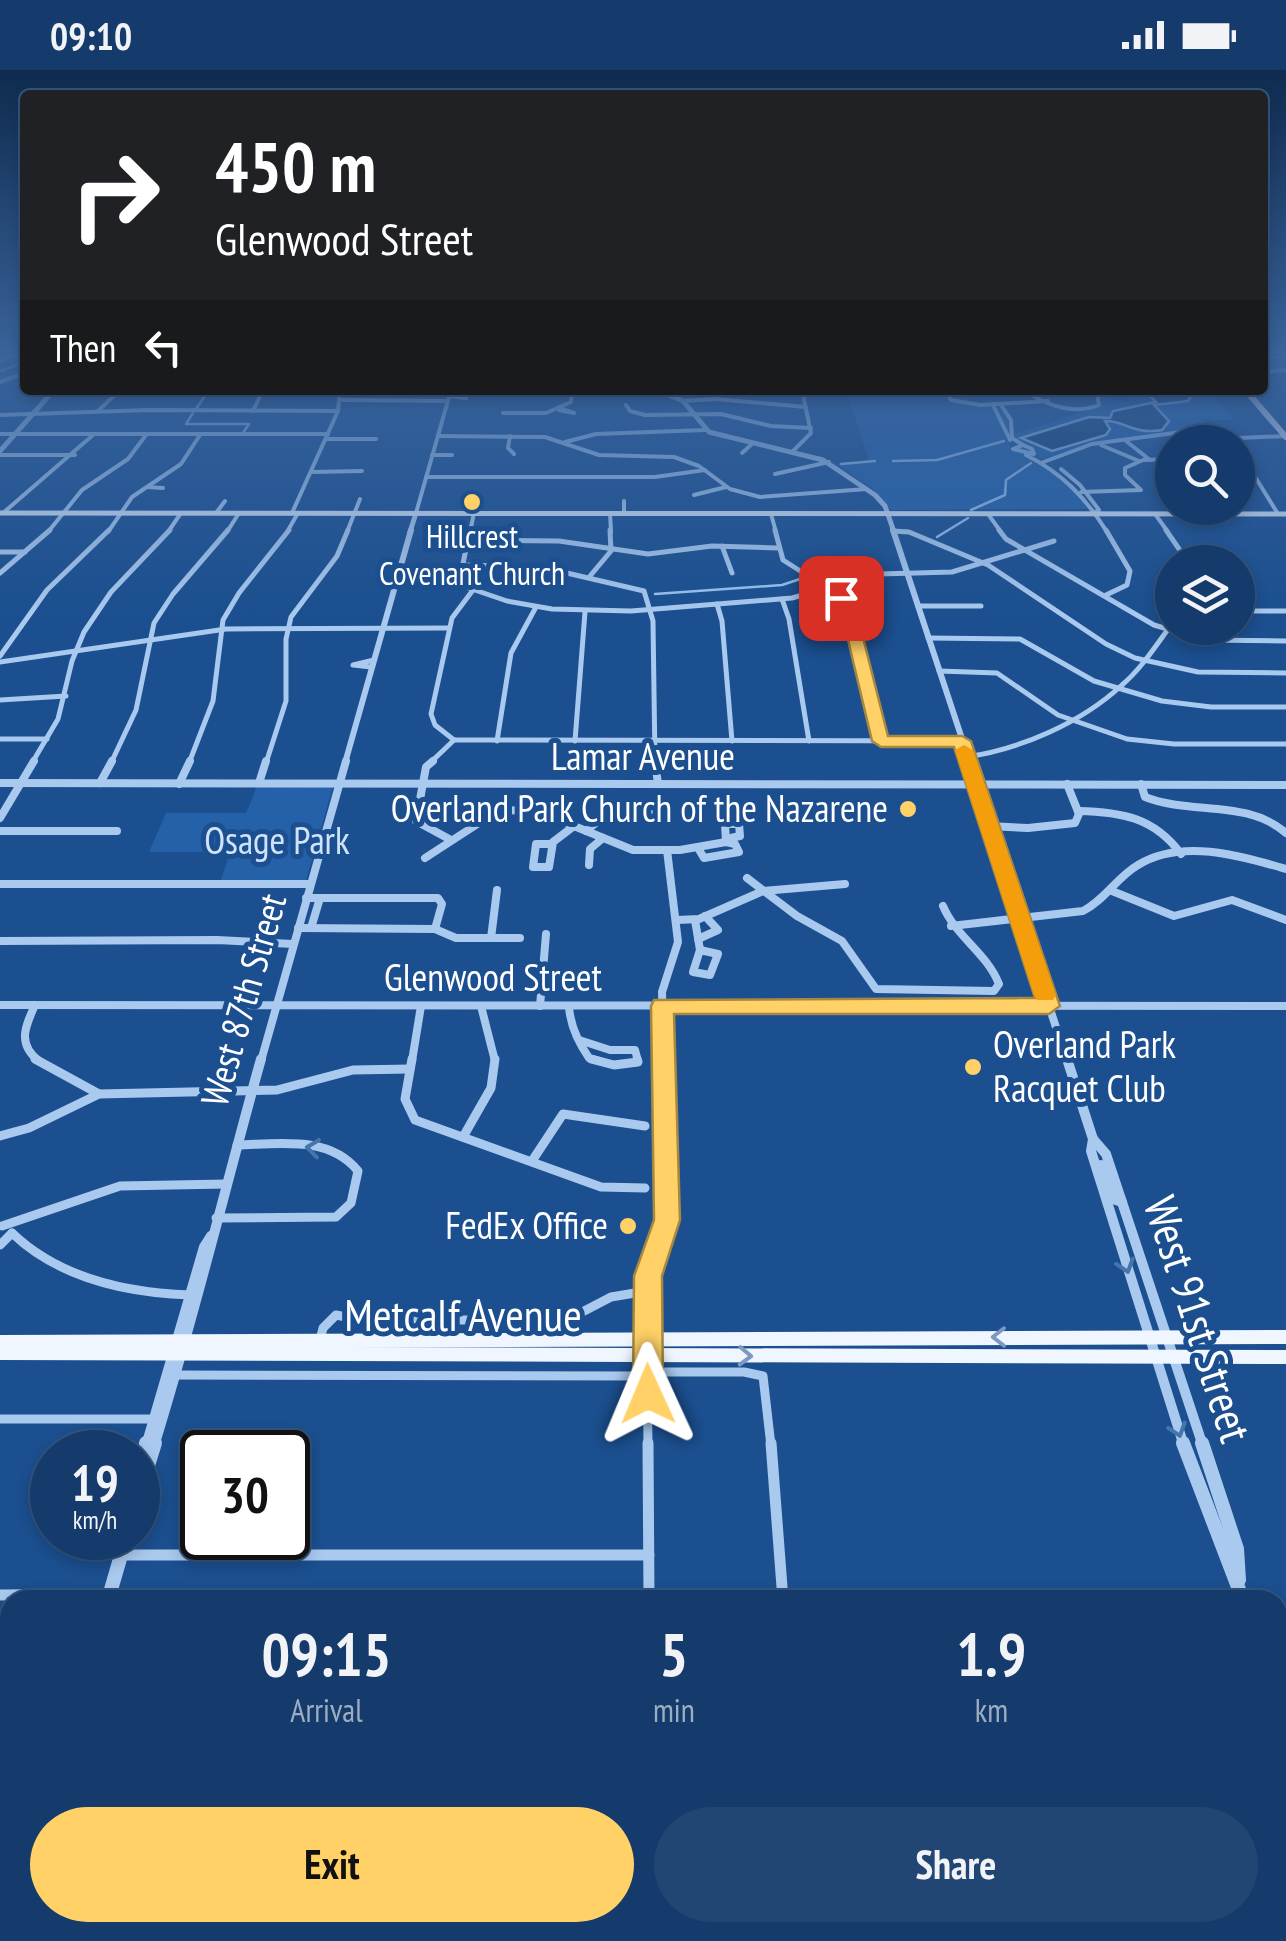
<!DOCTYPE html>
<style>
:root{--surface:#143b6b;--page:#214673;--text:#f1f3f6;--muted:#9dadc1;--line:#33557e;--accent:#ffd166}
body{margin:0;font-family:"PT Sans Narrow",sans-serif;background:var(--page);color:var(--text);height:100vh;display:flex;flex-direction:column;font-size:38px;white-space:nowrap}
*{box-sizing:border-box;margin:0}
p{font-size:32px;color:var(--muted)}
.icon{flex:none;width:55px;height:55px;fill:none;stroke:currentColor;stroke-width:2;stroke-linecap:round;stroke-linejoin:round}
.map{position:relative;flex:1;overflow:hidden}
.side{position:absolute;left:0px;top:1520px;width:1288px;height:352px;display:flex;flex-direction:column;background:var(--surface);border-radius:30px 30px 0 0;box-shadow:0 5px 15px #0003,0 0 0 2px var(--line)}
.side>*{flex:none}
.banner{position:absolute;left:20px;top:20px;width:1248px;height:305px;border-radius:10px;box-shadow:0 5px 15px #0003,0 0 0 2px var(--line);background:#202124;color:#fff;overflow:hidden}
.tools{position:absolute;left:1155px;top:355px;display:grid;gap:20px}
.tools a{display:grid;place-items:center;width:100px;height:100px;border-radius:50%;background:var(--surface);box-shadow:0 5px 15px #0003,0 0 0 2px var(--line);font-size:50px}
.speed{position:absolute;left:30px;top:1360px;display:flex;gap:20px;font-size:50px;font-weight:700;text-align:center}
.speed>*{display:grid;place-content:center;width:130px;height:130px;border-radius:50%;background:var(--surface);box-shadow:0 5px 15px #0003,0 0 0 2px var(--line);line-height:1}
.speed small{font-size:25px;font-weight:400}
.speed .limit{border:5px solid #111;border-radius:15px;background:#fff;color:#111}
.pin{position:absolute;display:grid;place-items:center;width:85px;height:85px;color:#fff;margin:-42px;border-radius:20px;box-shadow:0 5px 15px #0006}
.me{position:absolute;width:110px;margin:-55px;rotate:359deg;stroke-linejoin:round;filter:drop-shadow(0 0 8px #0008)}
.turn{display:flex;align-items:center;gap:35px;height:210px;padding:0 30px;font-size:45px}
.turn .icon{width:130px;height:130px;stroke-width:2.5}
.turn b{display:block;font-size:70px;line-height:85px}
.then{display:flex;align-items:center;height:95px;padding:0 30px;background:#0003;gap:20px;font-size:38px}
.eta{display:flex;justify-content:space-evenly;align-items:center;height:170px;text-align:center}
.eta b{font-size:60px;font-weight:700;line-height:70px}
.button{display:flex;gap:20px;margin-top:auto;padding:20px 30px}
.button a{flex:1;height:115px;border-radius:60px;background:var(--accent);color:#111;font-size:40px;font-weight:700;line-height:115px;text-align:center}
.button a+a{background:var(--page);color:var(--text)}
.status{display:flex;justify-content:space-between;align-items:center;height:70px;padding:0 50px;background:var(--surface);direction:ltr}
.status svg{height:28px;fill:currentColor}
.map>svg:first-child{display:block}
</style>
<div class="status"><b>09:10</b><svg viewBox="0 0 49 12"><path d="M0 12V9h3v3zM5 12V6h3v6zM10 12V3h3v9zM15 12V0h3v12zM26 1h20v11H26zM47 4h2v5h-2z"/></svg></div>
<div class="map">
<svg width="1286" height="1871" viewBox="0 0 1286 1871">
<rect width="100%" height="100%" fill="#1b4f8f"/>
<g fill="#2461a8">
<path d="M 846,320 L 943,320 L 944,326 L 968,335 L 992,337 L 1012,380 L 1030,387 L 1016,381 L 1017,375 L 1007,365 L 997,338 L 1001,338 L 1009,350 L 1010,366 L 1077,419 L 1087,439 L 891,440 L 874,420 L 836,394 L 869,390 Z"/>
<path d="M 1146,320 L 1242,320 L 1246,324 L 1214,326 L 1235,350 L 1204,350 L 1201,360 L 1093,373 L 1048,389 L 1039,388 L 1034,379 L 1016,371 L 1013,364 L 1097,338 L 1102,334 L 1099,325 L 1125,333 Z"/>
<path d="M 257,716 L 333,717 L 306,810 L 220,813 L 230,782 L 149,782 L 166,743 L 246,743 Z"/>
<path d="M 1278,1853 L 1286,1852 L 1286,1871 L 930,1871 L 929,1863 L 1278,1862 Z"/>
</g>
<path fill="#123a6d" stroke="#9cc4f0" stroke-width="2.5" d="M 1161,320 L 1194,320 L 1188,331 L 1154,335 L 1169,351 L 1162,360 C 1133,365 1124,350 1105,351 L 1110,359 L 1106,365 L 1052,381 L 1021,368 L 1089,347 L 1110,348 L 1113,341 L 1156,332 L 1151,327 Z"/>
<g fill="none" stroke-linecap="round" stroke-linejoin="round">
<g stroke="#9cc4f0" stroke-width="2.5">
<path d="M 1262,288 L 1286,287"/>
<path d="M 0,301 L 25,292"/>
<path d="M 196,339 L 209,320"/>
<path d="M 193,343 L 186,354 L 249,354 L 243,363"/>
<path d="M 893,391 L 937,390 L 1004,371"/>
<path d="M 841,394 L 875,391"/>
<path d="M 971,440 L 1005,425 L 1006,410 L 1031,393"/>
<path d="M 937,467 L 968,448"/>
<path d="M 811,505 L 856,491"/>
<path d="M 655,524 L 782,515 L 800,509"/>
</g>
<g stroke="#9cc4f0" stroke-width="4">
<path d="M 229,1870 L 249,1871"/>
<path d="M 715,1871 L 740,1867 L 791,1871"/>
<path d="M 1032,1871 L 1108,1871"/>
</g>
<g stroke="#a9c9ee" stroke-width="4">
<path d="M 0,290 L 22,283"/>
<path d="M 1262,302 L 1286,300"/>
<path d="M 0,312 L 25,303"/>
<path d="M 946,320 L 951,330 L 980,335 L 1048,331"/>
<path d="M 1025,320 C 1046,336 1074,345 1099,335 L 1097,323 L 1102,320"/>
<path d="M 1113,320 L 1129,324"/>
<path d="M 449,326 L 466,328"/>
<path d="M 342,330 L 448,331"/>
<path d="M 683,331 L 715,329 L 806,337"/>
<path d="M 626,335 L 630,341 L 645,345 L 721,344 L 771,356 L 811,358"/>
<path d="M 993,335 L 1010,370"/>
<path d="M 1001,335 L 1011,350 L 1012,368 L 1023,375"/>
<path d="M 559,340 L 574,343 L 562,339"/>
<path d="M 98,341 L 120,320"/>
<path d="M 253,341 L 263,320"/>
<path d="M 503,343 L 546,343 L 571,332 L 572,320"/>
<path d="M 0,345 L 149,340 L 338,341"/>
<path d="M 0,364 L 328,364"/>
<path d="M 438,366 L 545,367 L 599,385 L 674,387 L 699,396 L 730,419 L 760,427 L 867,419"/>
<path d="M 510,366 L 508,378 L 514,384"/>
<path d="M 326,369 L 376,369"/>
<path d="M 1126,371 L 1150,390"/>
<path d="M 565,372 L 596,364 L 705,360"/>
<path d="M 1023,375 L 1032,379 L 1034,384 L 1013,379 Z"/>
<path d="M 1101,375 L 1139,391"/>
<path d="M 1238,379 L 1278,444"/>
<path d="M 793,381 L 811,363 L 802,320"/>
<path d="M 742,383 L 752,374"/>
<path d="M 0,385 L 75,385"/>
<path d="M 432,385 L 452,385"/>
<path d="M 1026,385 C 1062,403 1086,428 1107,462"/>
<path d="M 1041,393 L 1092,374 L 1189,361 L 1239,368 L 1286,366"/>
<path d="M 1061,399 L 1080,415 L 1099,440 L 1095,442"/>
<path d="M 311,402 L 362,401"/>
<path d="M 775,404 L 829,392"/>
<path d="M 426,407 L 655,407 L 705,400"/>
<path d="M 147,417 L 163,418"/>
<path d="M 1081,422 L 1141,420 L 1125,405 L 1125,398 L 1143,390 L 1172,389"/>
<path d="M 694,425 L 726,417"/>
<path d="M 624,431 L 624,443"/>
<path d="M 3,443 L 93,365"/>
<path d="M 216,443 L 225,431"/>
<path d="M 292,443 L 338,341 L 340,320"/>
<path d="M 416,443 L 451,320"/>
<path d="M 610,443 L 611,462"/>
<path d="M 771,444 L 776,462"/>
<path d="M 988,444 L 1001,462"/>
<path d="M 1155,444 L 1168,462"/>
<path d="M 893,461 L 910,462"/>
<path d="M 48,462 L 82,420 L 128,389 L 146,365"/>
<path d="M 108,462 L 132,427 L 181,394 L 200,365"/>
<path d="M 168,462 L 181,443"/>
<path d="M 227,462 L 239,443"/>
<path d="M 287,462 L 298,443"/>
<path d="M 347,462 L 360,429"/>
<path d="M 470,462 L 474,443"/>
</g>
<g stroke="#a9c9ee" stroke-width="5">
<path d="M 470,460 L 461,503 L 469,518 L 507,531 L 552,539 L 631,541 L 792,528 L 879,504 L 952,502 L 1054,471"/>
<path d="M 775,460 L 783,490 L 838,525 L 847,536 L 881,671"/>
<path d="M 999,460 L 1006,469 L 1154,555 L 1204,570 L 1286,571"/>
<path d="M 1106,460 L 1130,501 L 1127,515 L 1106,525"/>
<path d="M 1166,460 L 1188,492"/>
<path d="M 893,461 L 909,462 L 988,495 L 1106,574 L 1135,588 L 1198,602 L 1286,603"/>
<path d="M 468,470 L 559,471 L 648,484 L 712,476 L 777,478"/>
<path d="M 722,476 L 732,503"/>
<path d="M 0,482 L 25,482"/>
<path d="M 463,495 L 541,497 L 644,521 L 653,551 L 655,693"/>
<path d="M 0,503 L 50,460"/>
<path d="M 590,506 L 611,481 L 610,460"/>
<path d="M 782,529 L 789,549 L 809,671"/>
<path d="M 717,534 L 722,551 L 732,671"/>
<path d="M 918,536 L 981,536"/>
<path d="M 1238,541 L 1286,541"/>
<path d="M 928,568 L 1020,569 L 1094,611 L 1162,631 L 1211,637 L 1286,637"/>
<path d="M 0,586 L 47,520 L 109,460"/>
<path d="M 0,592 L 226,559 L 449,558"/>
<path d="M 371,597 L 353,595 L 374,590"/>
<path d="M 939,601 L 997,603 L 1058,645 L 1127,669 L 1174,674 L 1286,674"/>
<path d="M 0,630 L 66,626"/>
<path d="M 0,669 L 47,669"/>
<path d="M 454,670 L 962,671"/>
<path d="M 454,670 L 435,655 L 431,644 L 452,548 L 473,520"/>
<path d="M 497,671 L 511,583 L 536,537"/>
<path d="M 575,671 L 585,542"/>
<path d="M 966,687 C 1021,679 1081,653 1122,615 C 1142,598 1156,575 1172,554"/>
<path d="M 32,693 L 58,649 L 72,591 L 84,562 L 111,522 L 170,460"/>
<path d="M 111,693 L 136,640 L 154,553 L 173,524 L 228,460"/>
<path d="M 189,693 L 213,631 L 223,550 L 239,523 L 289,460"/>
<path d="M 266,693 L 286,631 L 286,569 L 291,547 L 337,486 L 348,460"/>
<path d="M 430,693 L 454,670"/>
</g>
<g stroke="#a9c9ee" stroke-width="8">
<path d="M 433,691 L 426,697 L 416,751 L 451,770"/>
<path d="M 655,691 L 658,714"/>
<path d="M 100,713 L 112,691"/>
<path d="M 259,713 L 266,691"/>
<path d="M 179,714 L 190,691"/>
<path d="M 1141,714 L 1145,727 C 1191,745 1247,729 1286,763"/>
<path d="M 1078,741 C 1121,742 1154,747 1181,784"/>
<path d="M 0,748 L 34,691"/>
<path d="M 989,756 L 1028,758 L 1075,753 L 1079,744 L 1067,714"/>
<path d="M 0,761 L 117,761"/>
<path d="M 586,761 L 607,744 L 663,744"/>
<path d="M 726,769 L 740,766 L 739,754 L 725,754 L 726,772"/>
<path d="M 552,774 L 536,774 L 533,797 L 549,797 L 553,772 L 574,756"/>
<path d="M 698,778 L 704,788 L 739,782 L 735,774 L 726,772"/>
<path d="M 425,788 L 499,740 L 537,741 L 633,780 L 680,780 L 726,772"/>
<path d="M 589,795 L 590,779 L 603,768"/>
<path d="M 747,808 L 797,846 L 842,871 L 876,919 L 994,921 L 999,914 C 987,883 956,867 943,836"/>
<path d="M 0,814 L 310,814"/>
<path d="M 1112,821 L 1174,846 L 1232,830 L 1286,850"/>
<path d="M 306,828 L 438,828 L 442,834 L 435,859"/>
<path d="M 677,850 L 699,849 L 763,821 L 845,814"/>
<path d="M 695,850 L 700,880"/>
<path d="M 951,856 L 1083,841 C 1105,830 1117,807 1138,795 C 1182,768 1241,786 1286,799"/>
<path d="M 298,858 L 435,859 L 456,868 L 520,868"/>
<path d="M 311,858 L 320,828"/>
<path d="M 491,868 L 497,820"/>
<path d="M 698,869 L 718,860 L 705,846"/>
<path d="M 0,871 L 217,870 L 293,874"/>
<path d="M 700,880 L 718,884 L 710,905 L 693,902 Z"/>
<path d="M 0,935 L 1286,936"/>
<path d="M 35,935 C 25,957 17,974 39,991"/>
<path d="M 481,936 L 495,991"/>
<path d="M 540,936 L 546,864"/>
<path d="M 569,936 C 570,956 578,972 589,988 L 600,991"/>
<path d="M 579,970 L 610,980 L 635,980 L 638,991"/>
<path d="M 412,991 L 421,936"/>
<path d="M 664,991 L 662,922 L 678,872 L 667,780"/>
</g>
<g stroke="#a9c9ee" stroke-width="9">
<path d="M 35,989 L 99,1024"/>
<path d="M 412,989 L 405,1029 L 415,1050 L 601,1117 L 645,1118"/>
<path d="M 591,989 L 614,995 L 638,992 L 637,989"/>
<path d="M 0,1066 L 29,1058 L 99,1024 L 277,1020 L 353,1000 L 410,999"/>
<path d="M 463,1067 L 491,1018 L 495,989"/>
<path d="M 532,1091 L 563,1044 L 645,1056"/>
<path d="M 216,1148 L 336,1147 L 351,1133 L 358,1101 C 329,1065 279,1074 237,1075"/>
<path d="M 2,1156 L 120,1116 L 226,1114"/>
<path d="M 12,1163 C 59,1208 128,1223 191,1225"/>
<path d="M 0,1175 L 12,1163"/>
<path d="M 320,1270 L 323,1258 L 336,1245 L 361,1250 L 567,1250 L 611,1227 L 647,1221"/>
<path d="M 647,1271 L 648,1207 L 667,1150 L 663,989"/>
<path d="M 647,1285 L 648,1376"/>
<path d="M 176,1305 L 647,1306 L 660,1302 L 744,1302 L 763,1306 L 771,1376"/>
<path d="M 0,1349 L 153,1349"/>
</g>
<g stroke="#a9c9ee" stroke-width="11">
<path d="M 648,1373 L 649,1530"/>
<path d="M 771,1373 L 783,1530"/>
<path d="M 121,1485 L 649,1485"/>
<path d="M 0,1525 L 110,1524"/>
<path d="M 0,1744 L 10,1744"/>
<path d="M 667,1862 L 668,1871"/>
</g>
<g stroke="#a9c9ee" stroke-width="5">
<path d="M 657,320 L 683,331 L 709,362 L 823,390 L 875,425 L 885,436 L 894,462"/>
<path d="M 0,381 L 54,320"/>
<path d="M 410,462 L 416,443"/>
</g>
<g stroke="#a9c9ee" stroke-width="6">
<path d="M 893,460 L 970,693"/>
<path d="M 345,693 L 411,460"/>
</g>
<g stroke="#a9c9ee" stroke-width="8">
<path d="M 969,691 L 1067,991"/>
<path d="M 0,713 L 1286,715"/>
<path d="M 261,991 L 346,691"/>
</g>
<g stroke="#a9c9ee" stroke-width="10">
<path d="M 1067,989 L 1093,1069 L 1091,1081 L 1184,1376"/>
<path d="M 1093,1069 L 1106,1084 L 1203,1376"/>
<path d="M 1101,1095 L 1113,1129 L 1122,1132"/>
<path d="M 146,1376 L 204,1177 L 211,1166"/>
<path d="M 154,1376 C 194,1248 225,1118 261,989"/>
</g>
<g stroke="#a9c9ee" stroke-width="14">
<path d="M 1183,1373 L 1243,1530"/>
<path d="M 1202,1373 L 1237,1479 L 1239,1510"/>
<path d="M 138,1419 L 146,1373"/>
<path d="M 138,1428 L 155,1373"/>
<path d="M 108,1530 L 126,1468"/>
<path d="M 1278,1639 L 1286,1665"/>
<path d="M 10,1871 L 13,1862"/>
</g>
<path stroke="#d6e6fa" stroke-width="5" d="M 0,443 L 1286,444"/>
<path stroke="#f0f6ff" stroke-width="6" d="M 1248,323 L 1286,367"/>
<g stroke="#f0f6ff" stroke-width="14">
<path d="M 0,1272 L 1286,1267"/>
<path d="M 0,1283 L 1286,1287"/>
</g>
</g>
<defs><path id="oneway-chevron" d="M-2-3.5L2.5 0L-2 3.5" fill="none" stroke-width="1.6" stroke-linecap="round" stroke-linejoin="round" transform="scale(2.5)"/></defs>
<g stroke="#4674ac">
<use href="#oneway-chevron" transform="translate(313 1078) rotate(-173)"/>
<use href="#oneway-chevron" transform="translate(1126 1196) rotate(72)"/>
<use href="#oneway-chevron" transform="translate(1178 1360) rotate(72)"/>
</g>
<g stroke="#7b9ac1">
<use href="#oneway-chevron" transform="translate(999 1267) rotate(-180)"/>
<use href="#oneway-chevron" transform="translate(745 1286) rotate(2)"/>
</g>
<linearGradient id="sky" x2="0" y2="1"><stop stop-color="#0f2b4f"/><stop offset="0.52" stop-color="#39639b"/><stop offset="1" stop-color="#39639b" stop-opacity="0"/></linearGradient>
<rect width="1286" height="544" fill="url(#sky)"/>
<path fill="#ffd166" stroke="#a68842" stroke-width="2.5" d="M 841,523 L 855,536 L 888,666 L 962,666 L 971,671 L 1060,936 L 1049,944 L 674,944 L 680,1150 L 662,1206 L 663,1324 L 659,1333 L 648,1337 L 637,1333 L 633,1324 L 634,1206 L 654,1150 L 651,936 L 654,930 L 1035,928 L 954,677 L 881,677 L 872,671 L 840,536 L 834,528 Z"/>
<path fill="#f59e0b" d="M 964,675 L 973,680 L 1056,925 L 1053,930 L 1037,930 L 1034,925 L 955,680 Z"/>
<g fill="#ffd166" stroke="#1b4f8f" stroke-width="4">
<circle cx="472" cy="432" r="10"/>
<circle cx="908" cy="739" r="10"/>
<circle cx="973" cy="997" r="10"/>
<circle cx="628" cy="1156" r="10"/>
</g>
<g text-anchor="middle" stroke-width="10" stroke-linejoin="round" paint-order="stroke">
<g font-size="32" fill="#fff" stroke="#1b4f8f">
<text x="472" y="478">Hillcrest<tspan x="472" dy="37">Covenant Church</tspan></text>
</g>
<g font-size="38" fill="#fff" stroke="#1b4f8f">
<text x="643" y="700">Lamar Avenue</text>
<text x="493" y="921">Glenwood Street</text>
<text transform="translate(244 930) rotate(-74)" y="13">West 87th Street</text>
</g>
<g font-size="38" fill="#fff" stroke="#1b4f8f" text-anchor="end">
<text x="888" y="752">Overland Park Church of the Nazarene</text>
<text x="993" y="988" text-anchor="start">Overland Park<tspan x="993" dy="44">Racquet Club</tspan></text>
<text x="608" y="1169">FedEx Office</text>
</g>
<g font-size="38" fill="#cfe3fa" stroke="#1b4f8f">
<text x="277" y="784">Osage Park</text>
</g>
<g font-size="45" fill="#fff" stroke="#1b4f8f">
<text x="463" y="1261">Metcalf Avenue</text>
<text transform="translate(1198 1249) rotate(72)" y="16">West 91st Street</text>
</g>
</g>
</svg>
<div class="tools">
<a><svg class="icon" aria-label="search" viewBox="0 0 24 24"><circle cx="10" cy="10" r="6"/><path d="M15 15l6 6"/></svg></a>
<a><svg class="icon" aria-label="layers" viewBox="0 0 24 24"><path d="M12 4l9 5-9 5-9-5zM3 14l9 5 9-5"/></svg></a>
</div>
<div class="speed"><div>19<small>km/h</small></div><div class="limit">30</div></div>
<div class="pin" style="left:841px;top:528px;background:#d93025"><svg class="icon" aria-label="arrive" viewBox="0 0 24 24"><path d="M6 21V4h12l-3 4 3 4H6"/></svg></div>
<svg class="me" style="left:648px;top:1324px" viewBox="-20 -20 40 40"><path d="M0-17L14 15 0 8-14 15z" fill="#ffd166" stroke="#fff" stroke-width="4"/></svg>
<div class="banner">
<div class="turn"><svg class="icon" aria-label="right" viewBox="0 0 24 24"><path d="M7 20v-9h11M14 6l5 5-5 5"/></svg><div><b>450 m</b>Glenwood Street</div></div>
<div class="then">Then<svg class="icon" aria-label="left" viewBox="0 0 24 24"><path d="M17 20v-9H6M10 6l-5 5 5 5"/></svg></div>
</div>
<section class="side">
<div class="eta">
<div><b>09:15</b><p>Arrival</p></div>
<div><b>5</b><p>min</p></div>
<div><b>1.9</b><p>km</p></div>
</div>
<div class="button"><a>Exit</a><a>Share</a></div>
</section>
</div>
